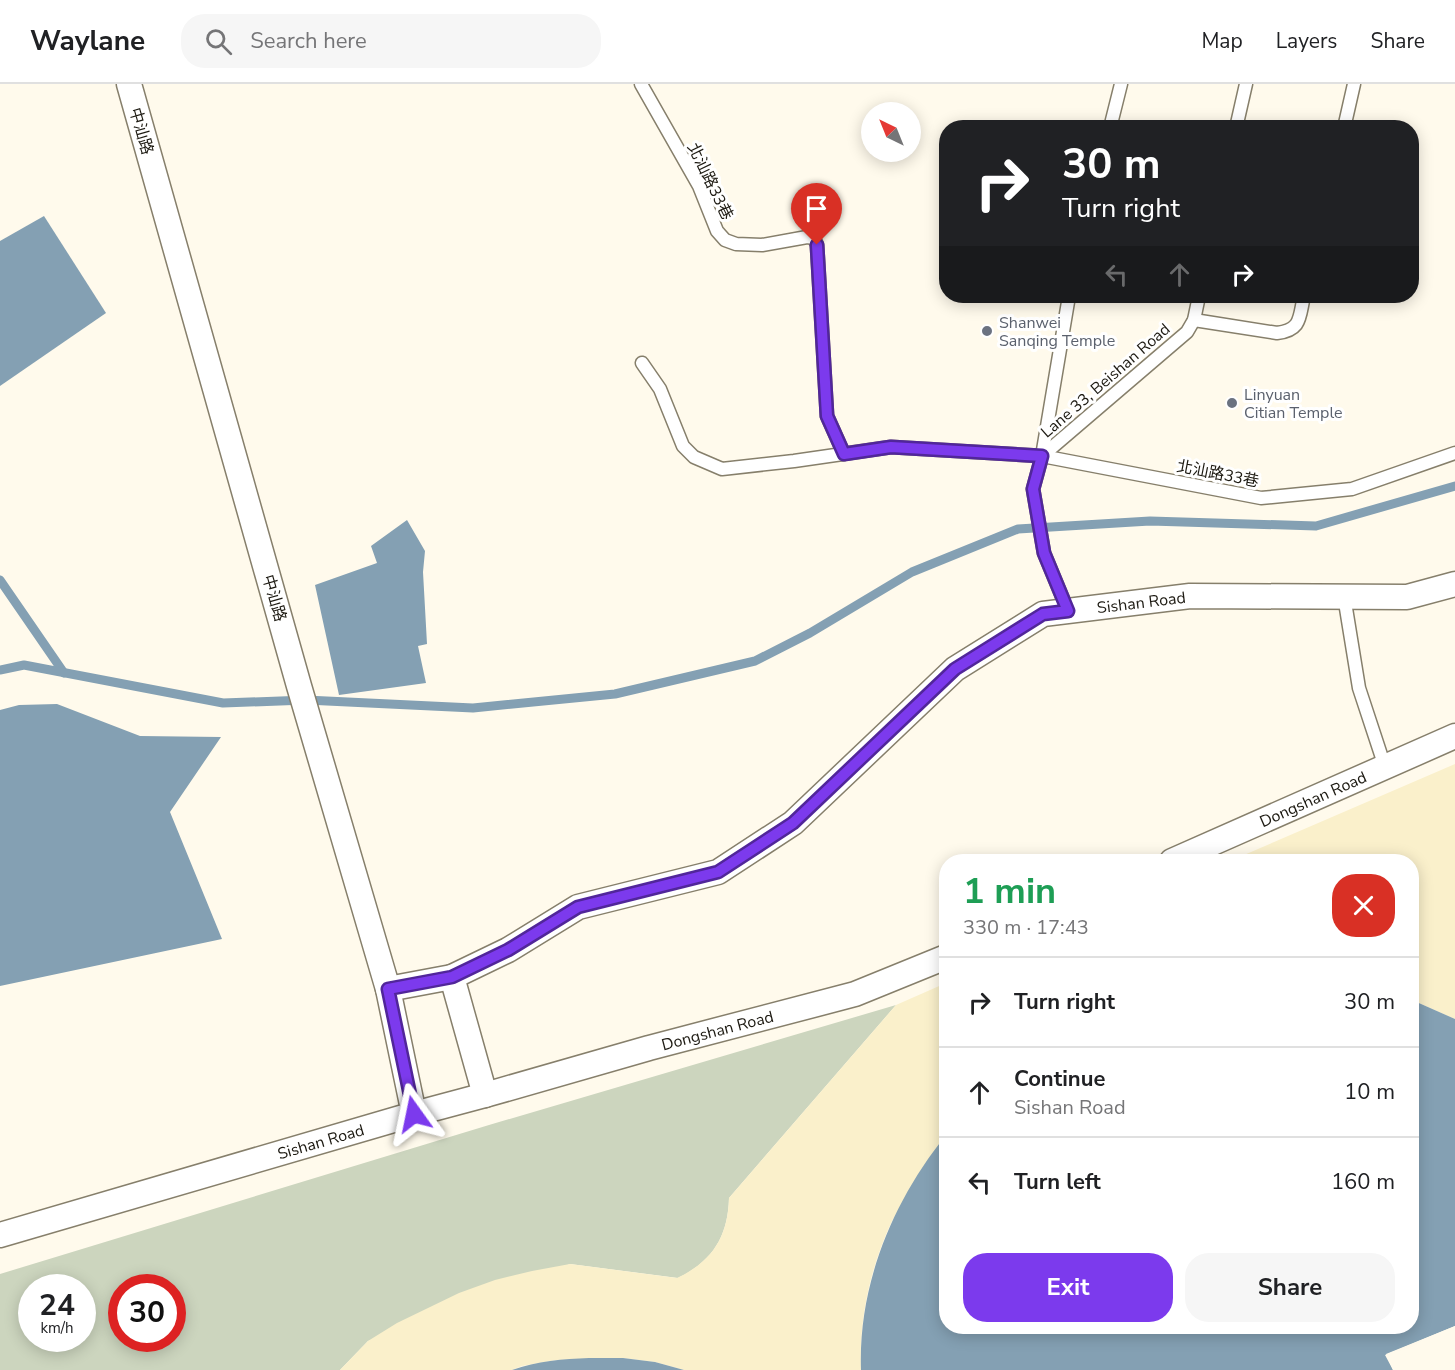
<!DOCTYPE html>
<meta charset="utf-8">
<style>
:root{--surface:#fff;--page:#f6f6f6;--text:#202124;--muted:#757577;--line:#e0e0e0;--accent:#7c3aed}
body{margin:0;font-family:"Nunito Sans","Noto Sans TC",sans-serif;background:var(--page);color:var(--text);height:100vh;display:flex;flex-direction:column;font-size:22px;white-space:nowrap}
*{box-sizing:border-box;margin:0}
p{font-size:20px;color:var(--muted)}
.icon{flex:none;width:33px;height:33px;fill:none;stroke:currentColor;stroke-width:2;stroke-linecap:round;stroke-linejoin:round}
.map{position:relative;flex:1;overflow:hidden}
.sheet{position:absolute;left:939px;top:770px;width:480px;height:480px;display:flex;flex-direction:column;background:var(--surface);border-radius:24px;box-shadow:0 3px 15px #0003}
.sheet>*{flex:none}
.banner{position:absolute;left:939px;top:36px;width:480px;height:183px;border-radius:24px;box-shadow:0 3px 15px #0003;background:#202124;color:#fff;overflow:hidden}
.needle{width:39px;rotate:317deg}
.tools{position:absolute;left:861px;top:18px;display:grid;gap:12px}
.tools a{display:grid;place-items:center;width:60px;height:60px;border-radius:50%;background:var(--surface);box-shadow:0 3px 15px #0003;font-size:30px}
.speed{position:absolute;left:18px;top:1190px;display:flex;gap:12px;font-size:30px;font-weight:700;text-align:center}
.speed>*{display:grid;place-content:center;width:78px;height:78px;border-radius:50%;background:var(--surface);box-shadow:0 3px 15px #0003;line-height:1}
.speed small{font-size:15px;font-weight:400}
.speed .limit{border:9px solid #d22;background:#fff;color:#111}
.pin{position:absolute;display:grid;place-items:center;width:51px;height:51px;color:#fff;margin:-62px -26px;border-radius:50% 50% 50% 0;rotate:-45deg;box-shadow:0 0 6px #0007}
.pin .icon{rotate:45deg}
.me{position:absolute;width:66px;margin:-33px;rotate:348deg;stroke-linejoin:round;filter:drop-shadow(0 0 4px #0008)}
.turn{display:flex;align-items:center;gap:21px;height:126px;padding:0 24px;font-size:27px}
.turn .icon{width:78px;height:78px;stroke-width:2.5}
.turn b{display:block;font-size:42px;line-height:51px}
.lanes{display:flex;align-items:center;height:57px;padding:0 24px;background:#0003;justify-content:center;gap:30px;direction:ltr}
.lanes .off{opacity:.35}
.round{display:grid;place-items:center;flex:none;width:63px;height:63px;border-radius:24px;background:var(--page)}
.overview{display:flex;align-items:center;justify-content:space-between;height:102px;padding:0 24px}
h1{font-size:36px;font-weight:700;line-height:45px;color:#1e9e55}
.cta{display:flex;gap:12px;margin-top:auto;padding:12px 24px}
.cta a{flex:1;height:69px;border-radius:24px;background:var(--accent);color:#fff;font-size:24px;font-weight:700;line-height:69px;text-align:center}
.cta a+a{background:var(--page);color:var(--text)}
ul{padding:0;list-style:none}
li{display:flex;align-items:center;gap:18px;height:90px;padding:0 24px;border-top:2px solid var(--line)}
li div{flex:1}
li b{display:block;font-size:22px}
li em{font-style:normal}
header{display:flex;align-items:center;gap:36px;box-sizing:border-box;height:84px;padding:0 30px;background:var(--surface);border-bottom:2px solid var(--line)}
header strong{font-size:28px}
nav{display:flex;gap:33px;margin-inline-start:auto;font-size:21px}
.search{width:420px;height:54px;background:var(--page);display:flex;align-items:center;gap:15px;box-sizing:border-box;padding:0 21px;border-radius:24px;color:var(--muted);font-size:22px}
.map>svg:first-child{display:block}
</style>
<header>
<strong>Waylane</strong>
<div class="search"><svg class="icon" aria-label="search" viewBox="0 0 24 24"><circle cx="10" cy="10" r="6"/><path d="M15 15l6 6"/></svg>Search here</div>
<nav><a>Map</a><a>Layers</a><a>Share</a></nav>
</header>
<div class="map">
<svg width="1455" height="1286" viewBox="0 0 1455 1286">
<rect width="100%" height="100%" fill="#fffaec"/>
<path fill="#ccd5be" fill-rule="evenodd" d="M 896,921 L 729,1114 C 728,1152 713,1177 678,1194 L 570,1180 L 368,1257 L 340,1286 L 0,1286 L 0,1190 L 489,1041 ZM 32,1203 L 82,1203 L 82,1254 L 32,1254 ZM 122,1203 L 172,1203 L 172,1254 L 122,1254 Z"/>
<g fill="#faf0cb">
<path d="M 1455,680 L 1455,935 L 1412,916 L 1412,777 L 1230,777 Z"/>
<path d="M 946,899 L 946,1051 C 933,1068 922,1086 911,1105 C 905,1116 898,1126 892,1137 C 870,1184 859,1235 861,1286 L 684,1286 L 655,1278 L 623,1274 L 556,1276 L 522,1282 L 512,1286 L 340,1286 L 368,1257 L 397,1239 L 459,1209 L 495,1196 L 532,1187 L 570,1180 L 677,1194 C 713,1177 728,1152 729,1114 L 896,921 Z"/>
</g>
<g fill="#84a0b3">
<path d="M 44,132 L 106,229 L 0,302 L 0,157 Z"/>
<path d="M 407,436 L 425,467 L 423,488 L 427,560 L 418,562 L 426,599 L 339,611 L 315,501 L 377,479 L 371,462 Z"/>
<path d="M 57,620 L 140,652 L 221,653 L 170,728 L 222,855 L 0,902 L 0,626 L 19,621 Z"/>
<path d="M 1412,916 L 1455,935 L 1455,1242 L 1386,1270 L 1393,1286 L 861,1286 C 858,1200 893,1117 946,1051 L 946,1242 L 1412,1242 Z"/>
<path d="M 589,1274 L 623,1274 L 655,1278 L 684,1286 L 512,1286 C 537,1277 563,1275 589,1274 Z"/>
</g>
<path fill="#fffaec" d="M 1455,1242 L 1455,1245 L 1389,1272 L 1396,1286 L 1393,1286 L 1385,1271 Z"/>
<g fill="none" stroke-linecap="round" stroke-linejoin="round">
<g stroke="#84a0b3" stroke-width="9">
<path d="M 0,496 L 64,589"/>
<path d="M 0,586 L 24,581 L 223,619 L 306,616 L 473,624 L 615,610 L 755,577 L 810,549 L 912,488 L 1018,445 L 1150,437 L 1316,442 L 1455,402"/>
</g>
<g stroke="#867f6b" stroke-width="15">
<g id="lane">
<path d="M 641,0 L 699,102 L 717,147 L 725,156 L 736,160 L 762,161 L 807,153 L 814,154 L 817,161 L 827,332 L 844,370"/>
<path d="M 1110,44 L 1121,0"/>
<path d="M 1236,44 L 1246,0"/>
<path d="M 1344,44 L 1354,0"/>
<path d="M 1194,236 L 1277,249 C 1302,246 1299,233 1304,212"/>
<path d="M 642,279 L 660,305 L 683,362 L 694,373 L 722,385 L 794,377 L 891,363 L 1042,372 L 1261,414 L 1352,405 L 1455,369"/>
<path d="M 1042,372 L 1069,212"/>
<path d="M 1344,512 L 1359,604 L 1385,683"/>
<path d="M 1068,527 L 1044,469 L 1033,405 L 1042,372 L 1187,248 L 1194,236 L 1199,212"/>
</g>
</g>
<g stroke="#867f6b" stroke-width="27">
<g id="street">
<path d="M 129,0 L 299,602 L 388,905 L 414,1030"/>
<path id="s1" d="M 1172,777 L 1455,652"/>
<path d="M 388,905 L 452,893"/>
<path id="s2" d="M 485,1011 L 452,893 L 508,866 L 578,823 L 718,788 L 793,739 L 955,585 L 1043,530 L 1190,512 L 1407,513 L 1455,500"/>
<path id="s3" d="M 0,1151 L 414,1030 L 485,1011 L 649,964 L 855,910 L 946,873"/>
</g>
</g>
<use href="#lane" stroke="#fff" stroke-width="12"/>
<use href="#street" stroke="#fff" stroke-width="24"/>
</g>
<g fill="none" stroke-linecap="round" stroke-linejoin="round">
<g stroke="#51269a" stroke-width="15">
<path id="route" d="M 414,1030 L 388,905 L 452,893 L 508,866 L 578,823 L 718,788 L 793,739 L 955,585 L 1043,530 L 1068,527 L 1044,469 L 1033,405 L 1042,372 L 891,363 L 844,370 L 827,332 L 817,161"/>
</g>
<use href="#route" stroke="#7c3aed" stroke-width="10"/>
</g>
<g fill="#6b7280" stroke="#fff" stroke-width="2">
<circle cx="987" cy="247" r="6"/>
<circle cx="1232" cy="319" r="6"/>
</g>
<g text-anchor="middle" stroke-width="6" stroke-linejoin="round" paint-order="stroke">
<g font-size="16" fill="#1c1911" stroke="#fff">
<text transform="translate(142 47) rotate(74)" y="6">中汕路</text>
<text transform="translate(711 97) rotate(64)" y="6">北汕路33巷</text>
<text transform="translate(1105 296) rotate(-41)" y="6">Lane 33, Beishan Road</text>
<text transform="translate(1218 389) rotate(11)" y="6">北汕路33巷</text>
<text transform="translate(275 514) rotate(74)" y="6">中汕路</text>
<text dy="6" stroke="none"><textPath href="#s2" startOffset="927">Sishan Road</textPath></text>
<text dy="6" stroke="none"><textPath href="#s1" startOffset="154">Dongshan Road</textPath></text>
<text dy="6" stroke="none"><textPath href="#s3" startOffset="746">Dongshan Road</textPath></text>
<text dy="6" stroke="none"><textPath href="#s3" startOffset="334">Sishan Road</textPath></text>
</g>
<g font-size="16" fill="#5b616d" stroke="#fff" text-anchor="start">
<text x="999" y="244">Shanwei<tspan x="999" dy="18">Sanqing Temple</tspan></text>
<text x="1244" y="316">Linyuan<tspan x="1244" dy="18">Citian Temple</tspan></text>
</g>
</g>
</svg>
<div class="tools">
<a><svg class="needle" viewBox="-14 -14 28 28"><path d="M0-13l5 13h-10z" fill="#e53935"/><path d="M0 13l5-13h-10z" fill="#757577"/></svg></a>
</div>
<div class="speed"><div>24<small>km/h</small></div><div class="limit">30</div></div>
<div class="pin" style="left:817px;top:161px;background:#d93025"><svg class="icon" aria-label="arrive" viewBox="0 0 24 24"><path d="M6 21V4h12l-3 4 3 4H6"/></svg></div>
<svg class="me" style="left:414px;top:1030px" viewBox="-20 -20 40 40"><path d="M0-17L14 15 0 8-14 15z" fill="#7c3aed" stroke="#fff" stroke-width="4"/></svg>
<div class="banner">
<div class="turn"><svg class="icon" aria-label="right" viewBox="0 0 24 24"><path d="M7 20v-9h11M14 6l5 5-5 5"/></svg><div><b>30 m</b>Turn right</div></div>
<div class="lanes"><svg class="icon off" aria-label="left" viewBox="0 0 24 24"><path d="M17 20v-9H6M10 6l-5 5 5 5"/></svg><svg class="icon off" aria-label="ahead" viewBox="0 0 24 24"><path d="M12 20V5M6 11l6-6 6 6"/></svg><svg class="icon" aria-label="right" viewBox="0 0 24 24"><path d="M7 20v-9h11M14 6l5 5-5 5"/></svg></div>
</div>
<section class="sheet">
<div class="overview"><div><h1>1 min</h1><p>330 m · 17:43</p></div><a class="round" style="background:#d93025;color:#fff"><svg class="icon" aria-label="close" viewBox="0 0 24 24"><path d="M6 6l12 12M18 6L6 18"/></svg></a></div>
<ul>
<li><svg class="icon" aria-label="right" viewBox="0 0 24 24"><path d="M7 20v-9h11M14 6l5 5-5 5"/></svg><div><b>Turn right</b></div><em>30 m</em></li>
<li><svg class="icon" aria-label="ahead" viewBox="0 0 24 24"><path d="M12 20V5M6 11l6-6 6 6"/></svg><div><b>Continue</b><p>Sishan Road</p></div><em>10 m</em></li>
<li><svg class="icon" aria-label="left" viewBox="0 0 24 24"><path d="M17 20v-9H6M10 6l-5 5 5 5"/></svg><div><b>Turn left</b></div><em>160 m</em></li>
</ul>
<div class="cta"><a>Exit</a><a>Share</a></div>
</section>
</div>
